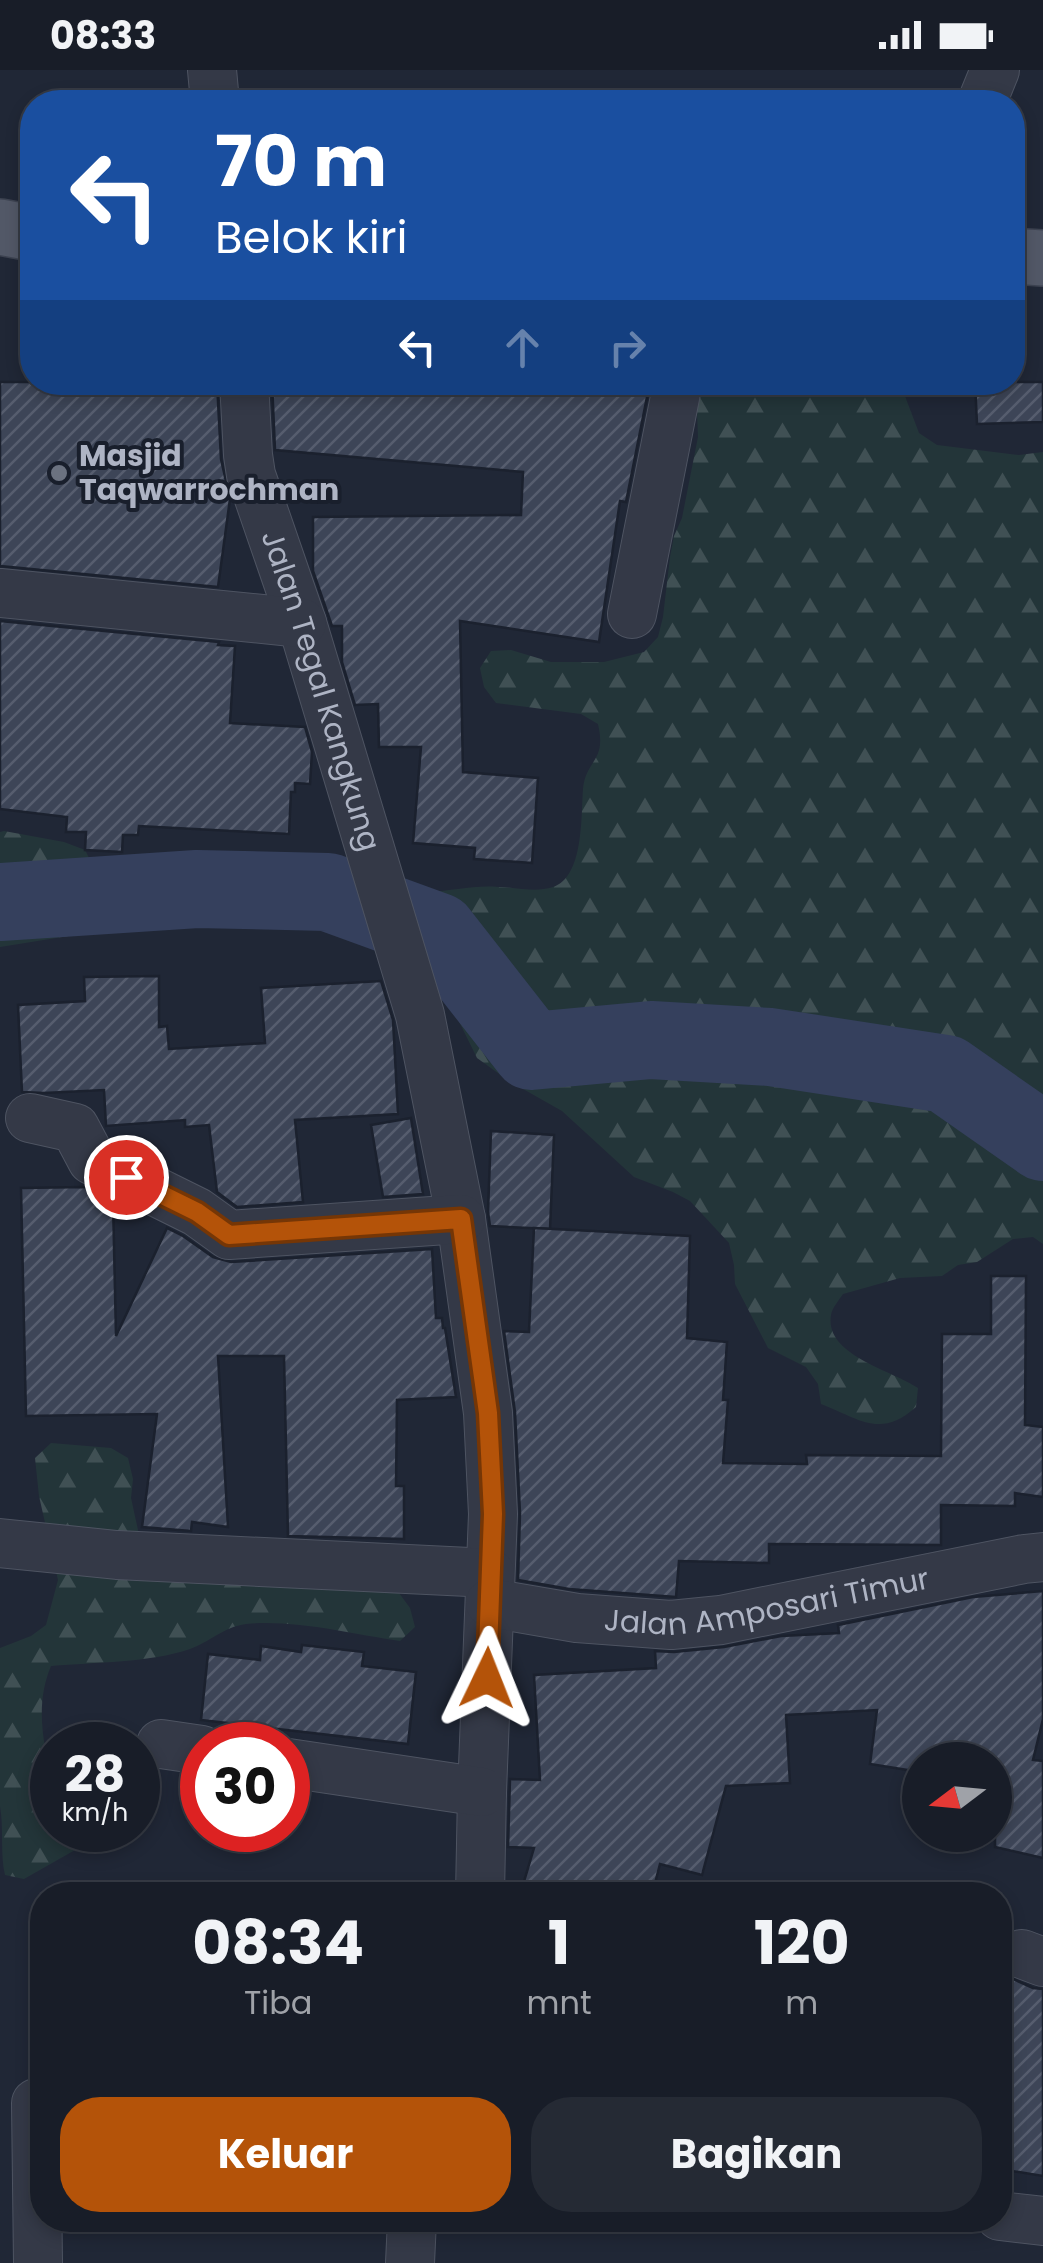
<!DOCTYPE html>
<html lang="id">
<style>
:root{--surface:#181d28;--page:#252a34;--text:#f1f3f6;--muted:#9fa2a8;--line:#363b45;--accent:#b45309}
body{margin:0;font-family:Poppins,sans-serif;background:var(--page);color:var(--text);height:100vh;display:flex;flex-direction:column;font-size:38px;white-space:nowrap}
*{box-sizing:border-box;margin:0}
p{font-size:32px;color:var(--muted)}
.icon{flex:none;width:55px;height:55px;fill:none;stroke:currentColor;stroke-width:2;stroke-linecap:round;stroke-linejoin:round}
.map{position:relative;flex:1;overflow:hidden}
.side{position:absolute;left:30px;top:1812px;width:982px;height:350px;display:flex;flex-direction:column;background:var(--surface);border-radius:40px;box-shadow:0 5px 15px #0003,0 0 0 2px var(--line)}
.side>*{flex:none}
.hud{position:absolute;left:20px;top:20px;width:1005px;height:305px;border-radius:40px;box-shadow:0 5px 15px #0003,0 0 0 2px var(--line);background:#1a4fa0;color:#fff;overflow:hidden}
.needle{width:65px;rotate:254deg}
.buttons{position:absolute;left:902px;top:1672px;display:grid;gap:20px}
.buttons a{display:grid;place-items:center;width:110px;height:110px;border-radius:50%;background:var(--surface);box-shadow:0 5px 15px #0003,0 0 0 2px var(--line);font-size:50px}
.speed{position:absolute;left:30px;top:1652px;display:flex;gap:20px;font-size:50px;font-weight:700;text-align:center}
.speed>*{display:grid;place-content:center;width:130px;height:130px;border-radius:50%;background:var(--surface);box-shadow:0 5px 15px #0003,0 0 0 2px var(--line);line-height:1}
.speed small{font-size:25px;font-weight:400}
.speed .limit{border:15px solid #d22;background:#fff;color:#111}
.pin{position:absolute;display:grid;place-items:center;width:85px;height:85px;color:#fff;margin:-42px;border:5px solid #fff;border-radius:50%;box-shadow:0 2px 10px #0007}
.me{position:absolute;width:110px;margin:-55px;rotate:2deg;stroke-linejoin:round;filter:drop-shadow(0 0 8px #0008)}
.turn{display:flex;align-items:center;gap:35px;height:210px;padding:0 30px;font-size:45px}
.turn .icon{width:130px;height:130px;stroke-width:2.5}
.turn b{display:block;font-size:70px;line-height:85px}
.lanes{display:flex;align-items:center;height:95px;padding:0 30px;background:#0003;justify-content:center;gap:50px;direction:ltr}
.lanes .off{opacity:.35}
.eta{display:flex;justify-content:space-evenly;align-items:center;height:170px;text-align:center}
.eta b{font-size:60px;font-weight:700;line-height:70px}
.primary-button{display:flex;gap:20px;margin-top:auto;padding:20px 30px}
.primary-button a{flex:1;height:115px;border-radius:40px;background:var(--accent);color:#fff;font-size:40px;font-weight:700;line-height:115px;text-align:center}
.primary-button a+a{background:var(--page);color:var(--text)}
.status{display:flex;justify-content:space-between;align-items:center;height:70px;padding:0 50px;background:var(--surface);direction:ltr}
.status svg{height:28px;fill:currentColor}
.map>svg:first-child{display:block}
</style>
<div class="status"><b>08:33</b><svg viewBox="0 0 49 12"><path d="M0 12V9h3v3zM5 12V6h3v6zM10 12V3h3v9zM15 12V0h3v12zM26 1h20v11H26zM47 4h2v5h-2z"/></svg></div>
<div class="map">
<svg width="1043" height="2193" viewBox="0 0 1043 2193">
<defs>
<pattern id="forest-firs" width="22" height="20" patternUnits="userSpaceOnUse" patternTransform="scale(2.5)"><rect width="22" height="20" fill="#233539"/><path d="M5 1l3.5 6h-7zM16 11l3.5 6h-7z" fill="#405054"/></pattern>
<pattern id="building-hatch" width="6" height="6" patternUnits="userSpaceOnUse" patternTransform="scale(2.5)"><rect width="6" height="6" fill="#3d4557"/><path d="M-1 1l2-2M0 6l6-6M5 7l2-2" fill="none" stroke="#565d6e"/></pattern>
</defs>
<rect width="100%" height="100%" fill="#202736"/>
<g fill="url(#forest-firs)">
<path d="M 696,313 L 900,313 L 919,363 L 937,375 L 1019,385 L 1043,382 L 1043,1174 L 1033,1167 L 1013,1169 L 977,1192 L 958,1195 L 942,1206 L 900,1208 L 843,1224 C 839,1230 832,1238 831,1245 C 824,1285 892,1300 918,1318 L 916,1337 C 880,1369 860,1349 821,1334 L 818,1314 L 806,1297 L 768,1278 L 735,1214 L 734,1195 L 729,1173 L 690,1131 L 673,1122 L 634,1107 L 562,1041 L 509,1011 L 477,988 L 444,921 L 420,840 L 429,822 C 452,821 475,815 498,817 C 516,817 535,823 553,817 C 584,807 581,746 583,719 C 586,689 607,692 598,654 L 581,644 L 496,633 L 484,617 L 480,598 L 491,581 L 511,580 L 551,592 L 604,592 L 644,582 L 658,567 L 663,547 L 670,487 L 674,466 L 682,448 L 698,367 Z"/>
<path d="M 4,761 L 64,772 L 85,780 L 94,798 L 100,846 L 87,863 L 0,877 L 0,762 Z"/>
<path d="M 51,1373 L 111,1378 L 128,1388 L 133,1409 L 131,1428 L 148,1506 L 361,1511 L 399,1523 L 410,1538 L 415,1557 L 400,1571 C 352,1564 294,1549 246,1554 C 223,1557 210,1572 190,1579 C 149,1593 95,1592 51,1596 C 40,1622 40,1649 45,1677 L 52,1682 L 52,1760 L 91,1760 L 91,1762 L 75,1780 L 24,1809 L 5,1805 C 0,1784 4,1758 0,1736 L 0,1578 L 31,1566 L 46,1555 L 58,1510 L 39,1426 L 35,1388 Z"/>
</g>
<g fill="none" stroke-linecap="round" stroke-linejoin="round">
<path stroke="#35405d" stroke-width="78" d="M 0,832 L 197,819 L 328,822 L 438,862 L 531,981 L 651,970 L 770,977 L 946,1004 L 1043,1072"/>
</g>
<g fill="url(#building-hatch)" stroke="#1b212e" stroke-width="2.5">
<path d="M 0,312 L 217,312 L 221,389 L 230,429 L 218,517 L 0,496 Z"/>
<path d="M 272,312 L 650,312 L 626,432 L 620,431 L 599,572 L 460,551 L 463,702 L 538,708 L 532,793 L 474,789 L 475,778 L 413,773 L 421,677 L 379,677 L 378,634 L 355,635 L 342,592 L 342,556 L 332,556 L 313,501 L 313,447 L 521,445 L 523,402 L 275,380 Z"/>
<path d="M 975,312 L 1043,312 L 1043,352 L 977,354 Z"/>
<path d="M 0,551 L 219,572 L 218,575 L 235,576 L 230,653 L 305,657 L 312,682 L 310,714 L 295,713 L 295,722 L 291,722 L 289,764 L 139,756 L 138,765 L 123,765 L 122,782 L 85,780 L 86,762 L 66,762 L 67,747 L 0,739 Z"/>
<path d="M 159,906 L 159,957 L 167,956 L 169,979 L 265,973 L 261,918 L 381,911 L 393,950 L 398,1044 L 295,1050 L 303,1132 L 237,1137 L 217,1122 L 209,1055 L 185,1057 L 185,1050 L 106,1056 L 104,1020 L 44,1023 L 22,1022 L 18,935 L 85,931 L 84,907 Z"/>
<path d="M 411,1048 L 423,1124 L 383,1127 L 371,1055 Z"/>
<path d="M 491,1061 L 554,1065 L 550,1159 L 490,1156 L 488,1142 Z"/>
<path d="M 85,1117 L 113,1131 L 116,1266 L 167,1158 L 183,1166 L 213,1187 L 231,1192 L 432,1179 L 436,1248 L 442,1248 L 443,1258 L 445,1258 L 456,1327 L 397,1330 L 396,1416 L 404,1416 L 404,1469 L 288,1466 L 284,1286 L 218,1286 L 228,1457 L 192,1452 L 191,1461 L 142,1457 L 157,1344 L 26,1346 L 21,1118 Z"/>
<path d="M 534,1158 L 690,1166 L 687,1268 L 727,1272 L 723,1330 L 728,1330 L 723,1393 L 807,1394 L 806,1385 L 941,1386 L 942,1264 L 991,1264 L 991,1206 L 1026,1206 L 1025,1355 L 1043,1357 L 1043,1427 L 1015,1423 L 1015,1436 L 941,1435 L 941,1475 L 769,1474 L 769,1493 L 679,1491 L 676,1527 L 569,1519 L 518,1510 L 520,1443 L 515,1342 L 504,1261 L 529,1262 Z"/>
<path d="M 1043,1521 L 1043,1649 L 1033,1690 L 1043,1691 L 1043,1788 L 995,1777 L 995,1690 L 920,1690 L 920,1702 L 870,1694 L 877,1640 L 786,1645 L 790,1713 L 726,1716 L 702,1805 L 660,1794 L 652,1825 L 520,1825 L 534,1778 L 508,1777 L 510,1709 L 540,1710 L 534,1605 L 656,1598 L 655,1581 L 674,1582 L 724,1577 L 781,1566 L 839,1563 L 838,1555 L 973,1527 Z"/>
<path d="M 302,1575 L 364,1582 L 362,1596 L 416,1602 L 408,1674 L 201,1650 L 208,1584 L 260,1590 L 261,1576 L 301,1582 Z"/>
<path d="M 1000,1903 L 1033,1918 L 1043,1919 L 1043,2106 L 1000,2099 Z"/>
</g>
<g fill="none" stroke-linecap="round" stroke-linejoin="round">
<g stroke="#4e5462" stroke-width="50">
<g id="street">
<path d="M 212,0 L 215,32"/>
<path d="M 982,32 L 995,0"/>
<path id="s1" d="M 244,312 L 248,385 L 251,405 L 302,553 L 420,945 L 461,1149 L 488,1343 L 493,1444 L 482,1722 L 480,1825"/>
<path d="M 0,523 L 302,553"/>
<path d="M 632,544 L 678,312"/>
<path d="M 30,1048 L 75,1058 L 92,1090 L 197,1142 L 229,1165 L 461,1149"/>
<path d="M 0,1473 L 117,1485 L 490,1503"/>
<path id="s2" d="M 490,1533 L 577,1548 L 671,1555 L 721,1550 L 1024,1489 L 1043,1487"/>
<path d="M 161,1674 L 202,1680"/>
<path d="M 288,1693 L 482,1722"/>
<path d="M 1022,1884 L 1043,1892"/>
<path d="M 36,2033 L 38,2193"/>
<path d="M 1000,2146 L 1043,2151"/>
<path d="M 410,2193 L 412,2150"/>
</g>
</g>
<g stroke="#3d4351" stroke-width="58">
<g id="primary">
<path d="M 0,157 L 32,163"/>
<path d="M 1012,186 L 1043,188"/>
</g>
</g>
<use href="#street" stroke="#343947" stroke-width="48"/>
<use href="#primary" stroke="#525867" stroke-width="55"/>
</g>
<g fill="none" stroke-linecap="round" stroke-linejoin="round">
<g stroke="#753606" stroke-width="25">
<path id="route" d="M 126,1107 L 197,1142 L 229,1165 L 461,1149 L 488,1343 L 493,1444 L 487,1608"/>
</g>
<use href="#route" stroke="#b45309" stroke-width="18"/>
</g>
<circle fill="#6b7280" stroke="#191f2c" stroke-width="4" cx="59" cy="403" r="10"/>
<g text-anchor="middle" stroke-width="8" stroke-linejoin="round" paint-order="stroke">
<g font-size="30" font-weight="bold" fill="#aeb4c4" stroke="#191f2c" text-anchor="start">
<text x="79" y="396">Masjid<tspan x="79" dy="34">Taqwarrochman</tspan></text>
</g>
<g font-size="30" fill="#aeb4c4" stroke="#191f2c">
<text dy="10" stroke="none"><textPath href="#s1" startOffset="320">Jalan Tegal Kangkung</textPath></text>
<text dy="10" stroke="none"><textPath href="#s2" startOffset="280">Jalan Amposari Timur</textPath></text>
</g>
</g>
</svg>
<div class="buttons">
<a><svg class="needle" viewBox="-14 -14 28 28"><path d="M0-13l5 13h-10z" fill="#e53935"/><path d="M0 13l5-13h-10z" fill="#9fa2a8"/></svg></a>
</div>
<div class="speed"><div>28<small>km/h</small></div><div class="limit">30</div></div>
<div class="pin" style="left:126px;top:1107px;background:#d93025"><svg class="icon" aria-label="arrive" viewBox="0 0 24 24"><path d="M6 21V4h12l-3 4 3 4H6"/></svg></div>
<svg class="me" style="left:487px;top:1608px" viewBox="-20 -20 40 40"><path d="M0-17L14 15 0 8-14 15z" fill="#b45309" stroke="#fff" stroke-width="4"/></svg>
<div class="hud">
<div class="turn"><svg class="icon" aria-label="left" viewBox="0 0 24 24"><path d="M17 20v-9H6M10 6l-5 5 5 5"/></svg><div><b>70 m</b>Belok kiri</div></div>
<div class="lanes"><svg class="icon" aria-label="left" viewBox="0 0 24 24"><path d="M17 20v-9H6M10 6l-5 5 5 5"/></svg><svg class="icon off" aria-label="ahead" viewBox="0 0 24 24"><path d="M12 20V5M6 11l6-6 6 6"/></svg><svg class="icon off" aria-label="right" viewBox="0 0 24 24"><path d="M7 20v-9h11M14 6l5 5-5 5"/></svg></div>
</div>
<section class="side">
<div class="eta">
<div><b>08:34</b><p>Tiba</p></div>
<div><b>1</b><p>mnt</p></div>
<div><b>120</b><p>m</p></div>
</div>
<div class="primary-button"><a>Keluar</a><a>Bagikan</a></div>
</section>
</div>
